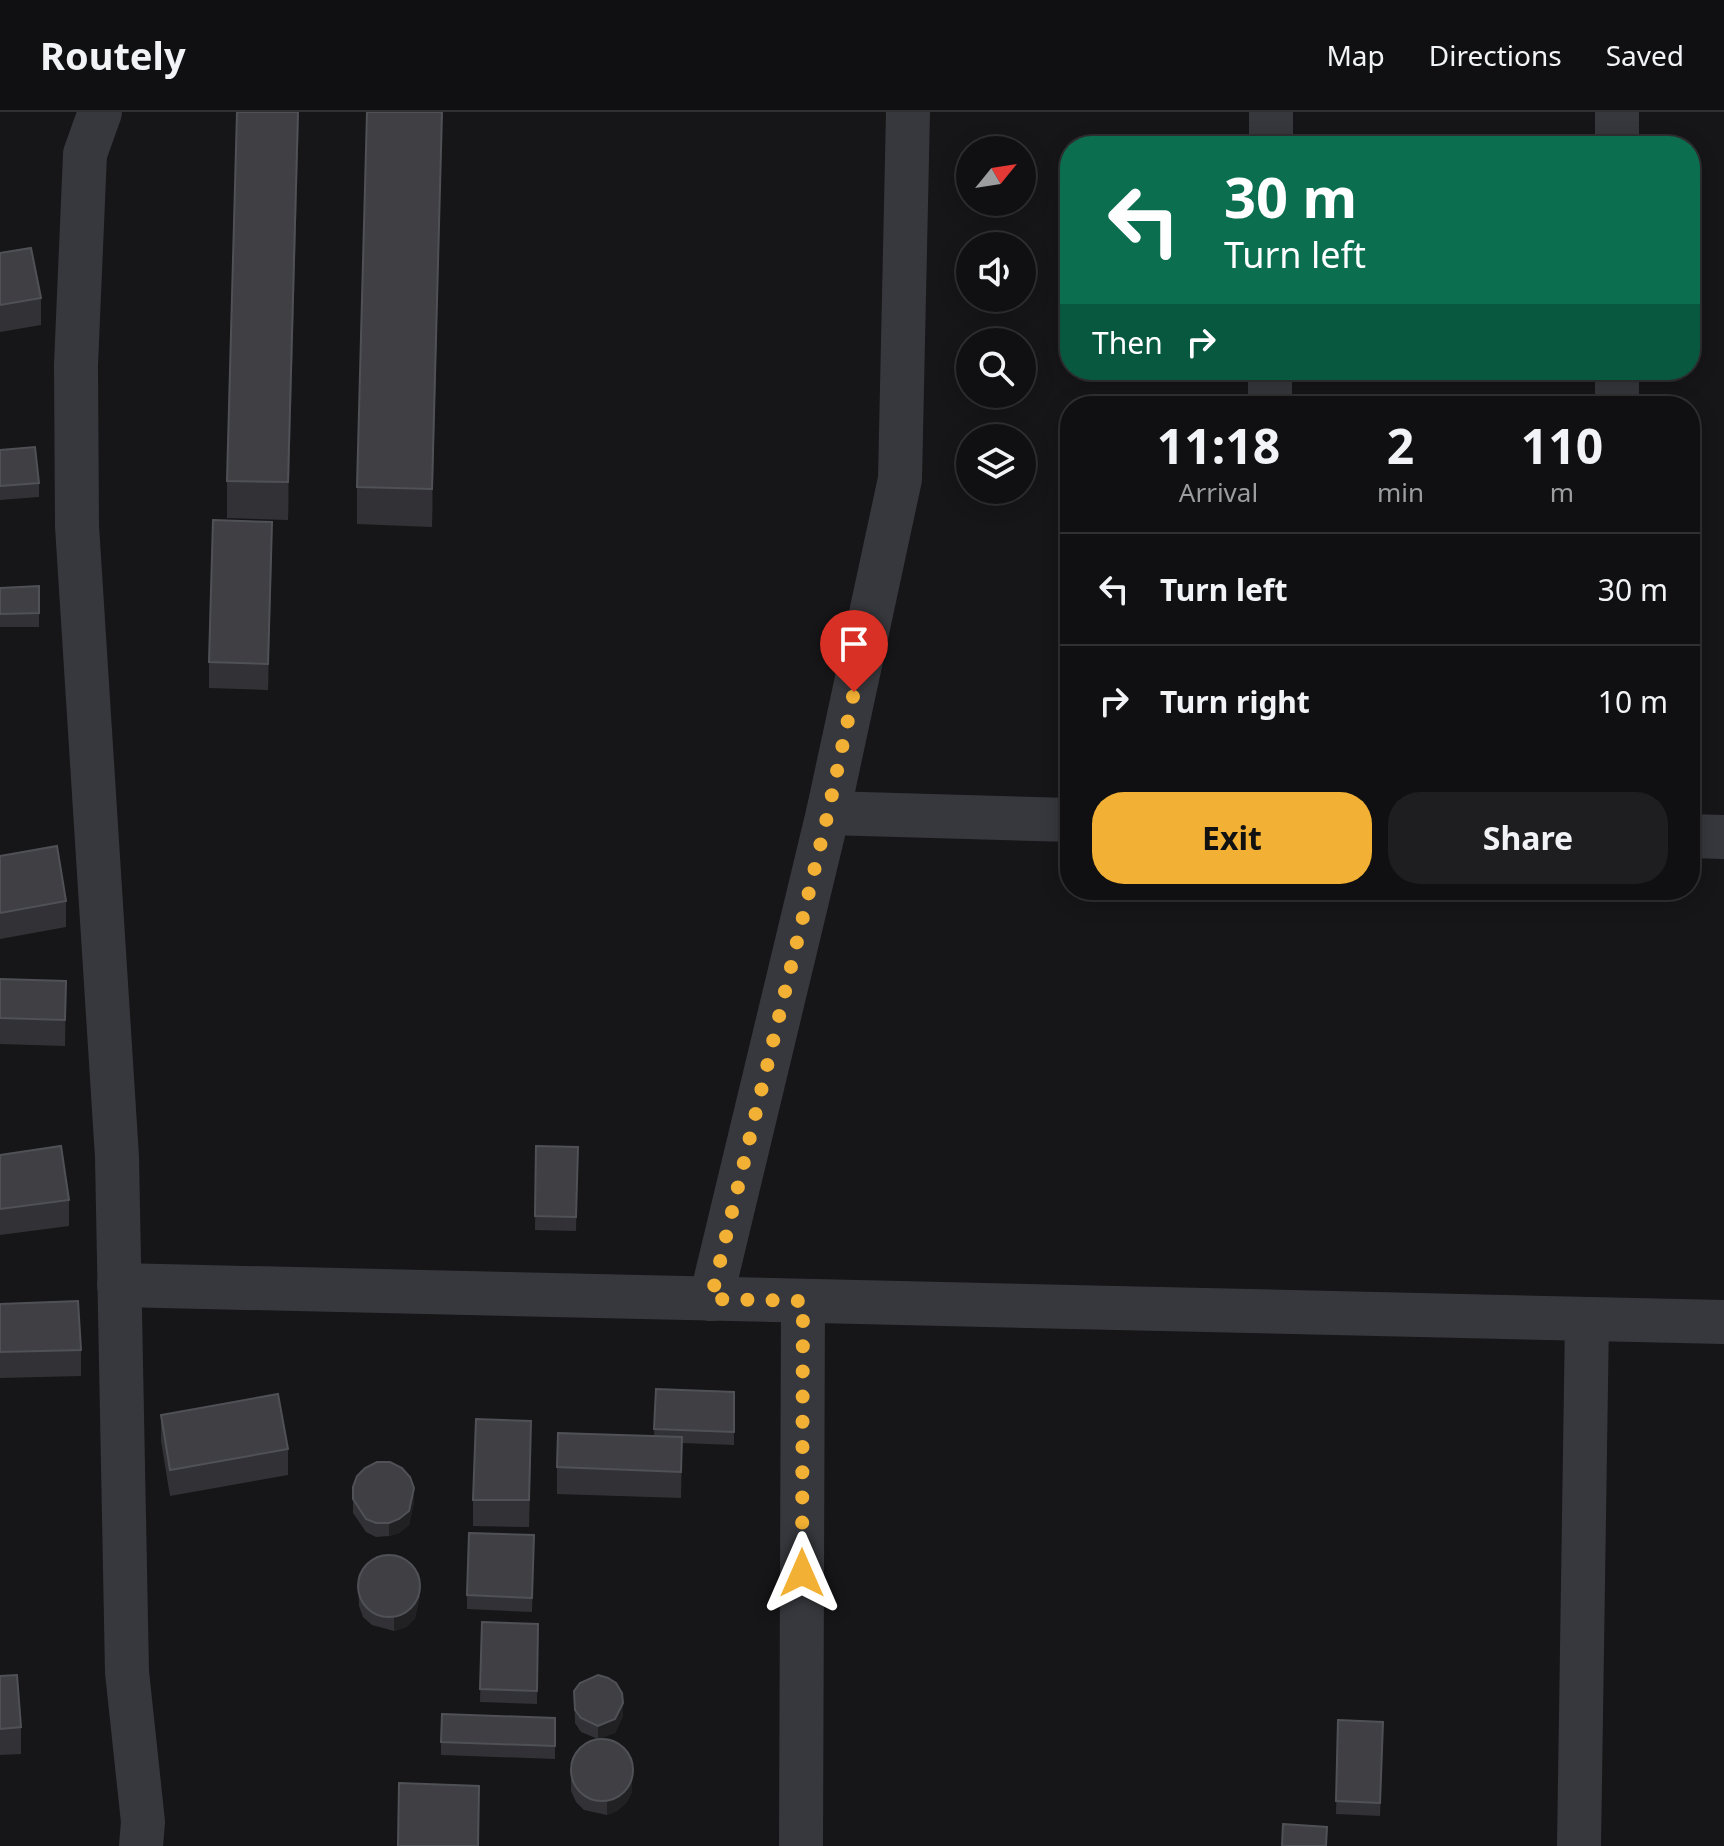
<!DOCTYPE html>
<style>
:root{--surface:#101012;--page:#1e1e20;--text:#f1f3f6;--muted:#9c9d9f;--line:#303032;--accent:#f2b134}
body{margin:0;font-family:"Noto Sans",sans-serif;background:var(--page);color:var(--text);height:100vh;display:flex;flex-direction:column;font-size:30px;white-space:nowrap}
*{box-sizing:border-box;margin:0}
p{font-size:26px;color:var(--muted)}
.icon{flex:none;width:44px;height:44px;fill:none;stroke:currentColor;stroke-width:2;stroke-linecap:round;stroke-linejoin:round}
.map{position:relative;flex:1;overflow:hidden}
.panel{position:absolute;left:1060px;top:284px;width:640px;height:504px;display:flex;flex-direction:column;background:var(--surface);border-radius:32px;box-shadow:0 4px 20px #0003,0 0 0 2px var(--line)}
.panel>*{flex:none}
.top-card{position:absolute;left:1060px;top:24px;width:640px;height:244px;border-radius:32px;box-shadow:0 4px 20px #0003,0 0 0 2px var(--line);background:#0b6e4f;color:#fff;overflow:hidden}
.needle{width:52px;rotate:60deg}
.controls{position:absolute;left:956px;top:24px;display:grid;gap:16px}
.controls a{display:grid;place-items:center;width:80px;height:80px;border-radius:50%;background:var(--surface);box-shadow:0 4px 20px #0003,0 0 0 2px var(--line);font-size:40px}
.pin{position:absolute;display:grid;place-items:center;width:68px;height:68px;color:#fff;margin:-82px -34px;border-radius:50% 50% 50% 0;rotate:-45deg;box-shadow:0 0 8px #0007}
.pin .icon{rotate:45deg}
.me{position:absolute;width:88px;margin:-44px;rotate:0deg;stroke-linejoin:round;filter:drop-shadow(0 0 6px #0008)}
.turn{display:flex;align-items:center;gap:28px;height:168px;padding:0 32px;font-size:36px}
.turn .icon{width:104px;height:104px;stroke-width:2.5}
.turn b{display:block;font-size:56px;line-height:68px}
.then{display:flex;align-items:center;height:76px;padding:0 32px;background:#0003;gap:16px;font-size:30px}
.eta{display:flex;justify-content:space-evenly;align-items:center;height:136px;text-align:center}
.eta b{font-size:48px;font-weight:700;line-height:56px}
.primary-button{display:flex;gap:16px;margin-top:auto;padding:16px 32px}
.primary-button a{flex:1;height:92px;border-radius:32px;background:var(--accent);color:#111;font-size:32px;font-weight:700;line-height:92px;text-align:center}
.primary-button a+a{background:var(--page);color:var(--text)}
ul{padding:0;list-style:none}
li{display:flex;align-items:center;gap:24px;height:112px;padding:0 32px;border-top:2px solid var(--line)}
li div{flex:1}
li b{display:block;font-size:30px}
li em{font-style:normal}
header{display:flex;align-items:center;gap:48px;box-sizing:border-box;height:112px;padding:0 40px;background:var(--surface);border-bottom:2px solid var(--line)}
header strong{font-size:38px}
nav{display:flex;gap:44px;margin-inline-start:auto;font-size:28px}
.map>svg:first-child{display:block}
</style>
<header>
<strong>Routely</strong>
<nav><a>Map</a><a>Directions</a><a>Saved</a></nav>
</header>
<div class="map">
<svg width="1724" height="1734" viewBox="0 0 1724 1734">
<rect width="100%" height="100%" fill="#161618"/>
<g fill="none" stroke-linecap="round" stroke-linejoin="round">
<g stroke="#37383d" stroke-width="44">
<path d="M 100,0 L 85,42 L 76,253 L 77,414 L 117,1045 L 127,1560 L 143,1710 L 141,1734"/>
<path d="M 1617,0 L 1617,34"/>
<path d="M 1271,34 L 1271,0"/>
<path d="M 1617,258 L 1617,294"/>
<path d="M 1270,294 L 1270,258"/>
<path d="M 828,701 L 1070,708"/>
<path d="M 1690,724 L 1724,725"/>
<path d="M 119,1173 L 1724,1210"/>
<path d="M 711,1187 L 828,701 L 900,367 L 908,0"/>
<path d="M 801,1734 L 803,1189"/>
<path d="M 1579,1734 L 1587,1207"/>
</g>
</g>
<g fill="#323236">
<path d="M 299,0 L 288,408 L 227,406 L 227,369 Z"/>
<path d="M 442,0 L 432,415 L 357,412 L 357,375 Z"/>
<path d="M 0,141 L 41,186 L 41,213 L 0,220 Z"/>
<path d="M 0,338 L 39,371 L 39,385 L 0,388 Z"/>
<path d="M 272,436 L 268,578 L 209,576 L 209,550 Z"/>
<path d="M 39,474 L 39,515 L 0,515 L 0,476 Z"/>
<path d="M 0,744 L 66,789 L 66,815 L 0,827 Z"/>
<path d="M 0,867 L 66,869 L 65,934 L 0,932 Z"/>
<path d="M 536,1034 L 578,1035 L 576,1119 L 535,1118 Z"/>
<path d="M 0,1043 L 69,1088 L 69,1114 L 0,1123 Z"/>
<path d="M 0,1192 L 81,1238 L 81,1264 L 0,1266 Z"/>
<path d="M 656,1277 L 734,1280 L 734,1333 L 682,1331 L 681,1386 L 557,1382 L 557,1355 L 654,1324 Z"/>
<path d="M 161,1303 L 288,1337 L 288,1363 L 170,1384 L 161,1329 Z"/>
<path d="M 531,1336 L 529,1415 L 473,1414 L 473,1388 Z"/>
<path d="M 353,1375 L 414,1390 L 409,1413 L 399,1421 L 389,1424 L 376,1425 L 366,1420 L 353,1401 Z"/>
<path d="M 534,1423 L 532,1500 L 467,1497 L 467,1483 Z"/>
<path d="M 358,1469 L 420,1483 L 415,1506 L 406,1515 L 394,1519 L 372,1513 L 363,1505 L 359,1494 Z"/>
<path d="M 482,1510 L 538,1512 L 537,1592 L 480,1590 Z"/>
<path d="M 0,1564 L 21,1615 L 21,1642 L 0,1643 Z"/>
<path d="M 574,1579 L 623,1604 L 615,1621 L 598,1627 L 581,1620 L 575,1611 Z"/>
<path d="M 555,1606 L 555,1647 L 441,1643 L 441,1630 Z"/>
<path d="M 1338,1608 L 1383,1623 L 1380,1704 L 1336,1702 Z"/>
<path d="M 632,1654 L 632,1680 L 626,1691 L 617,1699 L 607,1703 L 584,1698 L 576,1690 L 571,1679 L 571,1665 Z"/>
</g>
<g fill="#212124">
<path d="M 298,0 L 299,0 L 288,408 L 288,370 Z"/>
<path d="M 442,0 L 432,415 L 432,377 Z"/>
<path d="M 272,410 L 272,436 L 268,578 L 268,552 Z"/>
<path d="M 414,1376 L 414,1390 L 409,1413 L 399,1421 L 389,1424 L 389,1411 Z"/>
<path d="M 420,1469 L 420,1483 L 415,1506 L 406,1515 L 394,1519 L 394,1505 Z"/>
<path d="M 623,1591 L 623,1604 L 615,1621 L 598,1627 L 598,1614 Z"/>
<path d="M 632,1666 L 632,1680 L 626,1691 L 617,1699 L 607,1703 L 607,1690 Z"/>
</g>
<g fill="#3f3f44" stroke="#4f5156" stroke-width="2">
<path d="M 237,0 L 298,0 L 288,370 L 227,369 Z"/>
<path d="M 367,0 L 442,0 L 432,377 L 357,375 Z"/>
<path d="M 31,136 L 41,186 L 0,193 L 0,141 Z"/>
<path d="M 35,335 L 39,371 L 0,374 L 0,338 Z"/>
<path d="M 213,408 L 272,410 L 268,552 L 209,550 Z"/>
<path d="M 39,474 L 39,501 L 0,502 L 0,476 Z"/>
<path d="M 57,734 L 66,789 L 0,801 L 0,744 Z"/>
<path d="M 0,867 L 66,869 L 65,908 L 0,906 Z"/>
<path d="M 61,1034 L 69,1088 L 0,1097 L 0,1043 Z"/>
<path d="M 536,1034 L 578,1035 L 576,1105 L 535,1104 Z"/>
<path d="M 78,1189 L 81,1238 L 0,1240 L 0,1192 Z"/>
<path d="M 656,1277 L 734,1280 L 734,1320 L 654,1317 Z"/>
<path d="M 278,1282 L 288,1337 L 170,1358 L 161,1303 Z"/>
<path d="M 476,1307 L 531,1309 L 529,1388 L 473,1388 Z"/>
<path d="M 558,1321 L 682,1325 L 681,1360 L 557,1355 Z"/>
<path d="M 377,1350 L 390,1350 L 402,1356 L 410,1365 L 414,1376 L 409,1399 L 399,1407 L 389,1411 L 376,1411 L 366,1407 L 353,1387 L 353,1375 L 357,1364 L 365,1356 Z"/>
<path d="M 469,1421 L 534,1423 L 532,1486 L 467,1483 Z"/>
<circle cx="389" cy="1474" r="31"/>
<path d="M 482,1510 L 538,1512 L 537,1579 L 480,1577 Z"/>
<path d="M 17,1563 L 21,1615 L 0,1617 L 0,1564 Z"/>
<path d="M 598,1563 L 608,1566 L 616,1571 L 622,1581 L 623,1591 L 615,1607 L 598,1614 L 581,1606 L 575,1598 L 574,1579 L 580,1571 Z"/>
<path d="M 442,1602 L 555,1606 L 555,1634 L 441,1630 Z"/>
<path d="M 1338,1608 L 1383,1610 L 1380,1691 L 1336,1689 Z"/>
<circle cx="602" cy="1658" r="31"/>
<path d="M 399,1671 L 479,1674 L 478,1734 L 398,1734 Z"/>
<path d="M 1283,1712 L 1327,1715 L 1326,1734 L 1282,1734 Z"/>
</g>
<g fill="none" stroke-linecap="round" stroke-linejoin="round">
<path stroke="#f2b134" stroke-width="14" stroke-dasharray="0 25.2" d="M 802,1461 L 803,1189 L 711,1187 L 828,701 L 854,580"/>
</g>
</svg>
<div class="controls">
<a><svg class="needle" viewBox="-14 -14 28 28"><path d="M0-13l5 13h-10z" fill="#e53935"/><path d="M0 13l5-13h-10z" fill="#9c9d9f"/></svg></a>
<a><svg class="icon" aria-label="sound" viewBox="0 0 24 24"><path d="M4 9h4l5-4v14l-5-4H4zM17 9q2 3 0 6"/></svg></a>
<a><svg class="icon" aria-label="search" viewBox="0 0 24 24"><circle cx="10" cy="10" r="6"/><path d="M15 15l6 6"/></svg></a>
<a><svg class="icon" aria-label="layers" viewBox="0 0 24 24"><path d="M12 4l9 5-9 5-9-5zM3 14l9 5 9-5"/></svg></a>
</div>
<div class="pin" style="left:854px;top:580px;background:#d93025"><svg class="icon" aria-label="arrive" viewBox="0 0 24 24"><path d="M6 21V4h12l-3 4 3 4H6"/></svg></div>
<svg class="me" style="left:802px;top:1461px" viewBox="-20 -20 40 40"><path d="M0-17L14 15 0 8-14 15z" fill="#f2b134" stroke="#fff" stroke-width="4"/></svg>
<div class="top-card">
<div class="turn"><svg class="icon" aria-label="left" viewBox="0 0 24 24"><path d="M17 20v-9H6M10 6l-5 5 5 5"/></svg><div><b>30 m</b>Turn left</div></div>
<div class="then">Then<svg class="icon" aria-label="right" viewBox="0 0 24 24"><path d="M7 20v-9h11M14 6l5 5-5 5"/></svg></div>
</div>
<section class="panel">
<div class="eta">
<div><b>11:18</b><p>Arrival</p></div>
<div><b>2</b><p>min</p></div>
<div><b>110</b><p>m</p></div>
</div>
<ul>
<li><svg class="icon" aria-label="left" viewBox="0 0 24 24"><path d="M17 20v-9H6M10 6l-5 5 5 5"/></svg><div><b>Turn left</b></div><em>30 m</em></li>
<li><svg class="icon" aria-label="right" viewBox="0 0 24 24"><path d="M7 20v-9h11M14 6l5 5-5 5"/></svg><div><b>Turn right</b></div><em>10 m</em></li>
</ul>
<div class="primary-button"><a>Exit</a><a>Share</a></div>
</section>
</div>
